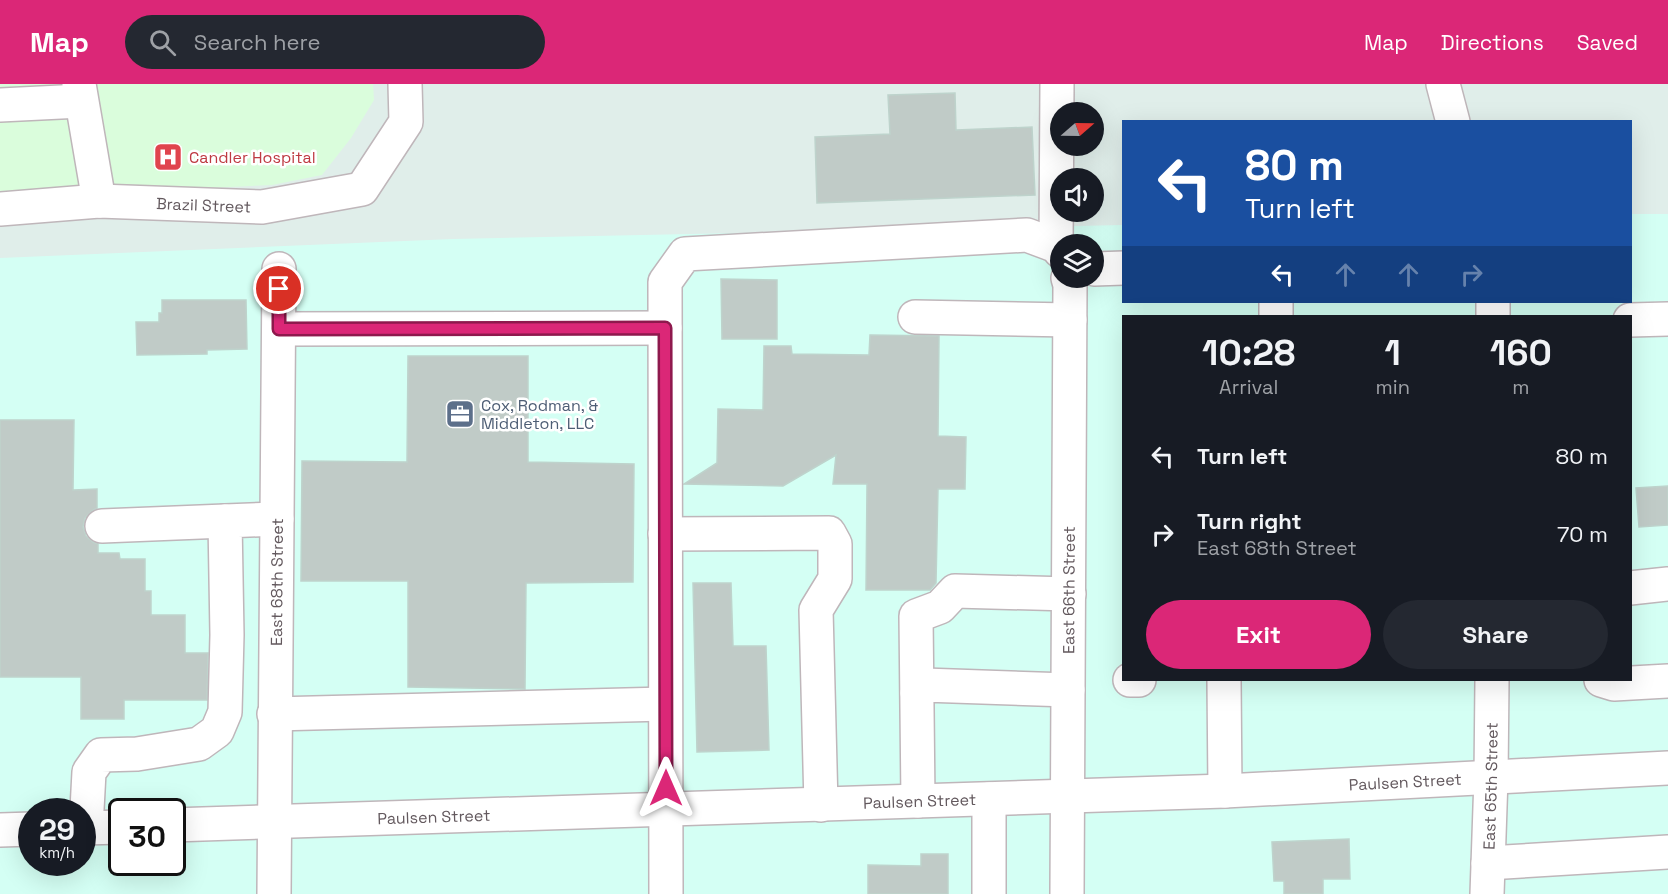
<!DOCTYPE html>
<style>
:root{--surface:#171b24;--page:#242831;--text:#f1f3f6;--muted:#9ea1a6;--accent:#db2777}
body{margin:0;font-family:"Space Grotesk",sans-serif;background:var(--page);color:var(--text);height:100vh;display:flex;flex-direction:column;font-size:22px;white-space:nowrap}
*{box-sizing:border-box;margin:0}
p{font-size:20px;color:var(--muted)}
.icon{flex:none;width:33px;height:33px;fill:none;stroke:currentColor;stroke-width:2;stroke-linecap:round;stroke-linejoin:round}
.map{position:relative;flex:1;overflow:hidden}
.sheet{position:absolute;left:1122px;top:231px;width:510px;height:366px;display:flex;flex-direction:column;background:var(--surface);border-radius:0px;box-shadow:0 6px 24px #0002}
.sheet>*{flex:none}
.banner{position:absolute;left:1122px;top:36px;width:510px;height:183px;border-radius:0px;box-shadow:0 6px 24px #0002;background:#1a4fa0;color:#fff;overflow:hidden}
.needle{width:39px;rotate:70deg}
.buttons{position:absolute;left:1050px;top:18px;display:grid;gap:12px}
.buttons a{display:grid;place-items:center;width:54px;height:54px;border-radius:50%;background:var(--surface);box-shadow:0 6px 24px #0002;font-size:30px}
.speed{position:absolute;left:18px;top:714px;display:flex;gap:12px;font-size:30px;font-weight:700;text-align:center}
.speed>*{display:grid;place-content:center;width:78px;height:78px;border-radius:50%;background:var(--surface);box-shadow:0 6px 24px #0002;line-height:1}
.speed small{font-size:15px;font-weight:400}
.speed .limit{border:3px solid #111;border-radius:9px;background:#fff;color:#111}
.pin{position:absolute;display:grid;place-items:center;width:51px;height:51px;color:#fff;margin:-26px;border:3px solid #fff;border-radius:50%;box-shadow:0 2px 6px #0007}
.me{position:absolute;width:66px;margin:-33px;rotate:0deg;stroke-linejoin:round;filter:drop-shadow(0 0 4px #0008)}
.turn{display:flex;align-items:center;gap:21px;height:126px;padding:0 24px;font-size:27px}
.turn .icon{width:78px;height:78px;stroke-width:2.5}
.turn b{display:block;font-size:42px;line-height:51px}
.lanes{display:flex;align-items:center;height:57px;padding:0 24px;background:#0003;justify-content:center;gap:30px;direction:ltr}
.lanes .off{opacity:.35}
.eta{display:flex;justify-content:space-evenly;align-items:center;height:102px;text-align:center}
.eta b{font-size:36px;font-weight:600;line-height:42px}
.primary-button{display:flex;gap:12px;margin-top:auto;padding:12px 24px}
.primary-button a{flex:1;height:69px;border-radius:36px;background:var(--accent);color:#fff;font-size:24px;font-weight:600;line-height:69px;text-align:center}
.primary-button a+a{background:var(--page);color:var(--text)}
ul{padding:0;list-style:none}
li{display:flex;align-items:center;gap:18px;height:78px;padding:0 24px}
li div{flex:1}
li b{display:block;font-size:22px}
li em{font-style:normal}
header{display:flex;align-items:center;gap:36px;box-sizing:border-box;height:84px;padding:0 30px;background:var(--accent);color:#fff}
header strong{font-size:28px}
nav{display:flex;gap:33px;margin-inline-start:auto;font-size:21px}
.search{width:420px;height:54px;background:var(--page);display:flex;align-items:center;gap:15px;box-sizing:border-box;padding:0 21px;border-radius:33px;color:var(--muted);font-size:22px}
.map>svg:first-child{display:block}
</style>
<header>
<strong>Map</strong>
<div class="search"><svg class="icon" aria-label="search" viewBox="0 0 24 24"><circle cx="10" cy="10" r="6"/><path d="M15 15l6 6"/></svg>Search here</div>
<nav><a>Map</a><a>Directions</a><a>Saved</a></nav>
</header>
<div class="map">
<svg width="1668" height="810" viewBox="0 0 1668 810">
<rect width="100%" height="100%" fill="#e0eeea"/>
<path fill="#d4fff4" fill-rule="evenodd" d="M 1631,130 L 1668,130 L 1668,810 L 0,810 L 0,174 L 453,155 L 1123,141 L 1124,218 L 1630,218 ZM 1060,160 L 1094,160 L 1094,194 L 1060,194 ZM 1124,232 L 1630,232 L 1630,596 L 1124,596 ZM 32,728 L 82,728 L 82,778 L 32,778 ZM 122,728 L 172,728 L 172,778 L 122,778 Z"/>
<path fill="#dafddc" d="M 0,0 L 373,0 L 374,16 L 351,54 L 322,91 L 272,101 L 0,114 Z"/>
<g fill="#c0cbc7" stroke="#bed3cc" stroke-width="1.5">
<path d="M 955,9 L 956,46 L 1032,43 L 1035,111 L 817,119 L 815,53 L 890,50 L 888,11 Z"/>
<path d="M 721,195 L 777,196 L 777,255 L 722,255 Z"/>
<path d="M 162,216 L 246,216 L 247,265 L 207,266 L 207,270 L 137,271 L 136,238 L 159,238 L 159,229 L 162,229 Z"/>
<path d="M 870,251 L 939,252 L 938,352 L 966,353 L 965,405 L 938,405 L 936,499 L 930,506 L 866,506 L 867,400 L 833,400 L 836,371 L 783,402 L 684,400 L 717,379 L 718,325 L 763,326 L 764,262 L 791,262 L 792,270 L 869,271 Z"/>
<path d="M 408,272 L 528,272 L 528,378 L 634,380 L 633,498 L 526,499 L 525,605 L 408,603 L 408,497 L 301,497 L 302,377 L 407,378 Z"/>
<path d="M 0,336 L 74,336 L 73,406 L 97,405 L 97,424 L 92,427 L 85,434 L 83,443 L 86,452 L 93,458 L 98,460 L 98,469 L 119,469 L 120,475 L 145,475 L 145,507 L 151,507 L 151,531 L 185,531 L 185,569 L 208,569 L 207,616 L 124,616 L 124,635 L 81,635 L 81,593 L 0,593 Z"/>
<path d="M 1668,402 L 1668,441 L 1639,443 L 1636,404 Z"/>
<path d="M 693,499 L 731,499 L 733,562 L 766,562 L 769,666 L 697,668 Z"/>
<path d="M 1349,755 L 1350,795 L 1323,795 L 1323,810 L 1284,810 L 1284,797 L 1274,797 L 1272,758 Z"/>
<path d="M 921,770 L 948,770 L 948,810 L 868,810 L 868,781 L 921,782 Z"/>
</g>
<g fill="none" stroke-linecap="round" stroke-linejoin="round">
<g stroke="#bfb6ba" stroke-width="36">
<g id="minor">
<path d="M 79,0 L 99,117"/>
<path d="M 1443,0 L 1453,38"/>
<path d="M 0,21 L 81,17"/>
<path id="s1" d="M 0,125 L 99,117 L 262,123 L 362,105 L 406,38 L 405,0"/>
<path d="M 1056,162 L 1057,0"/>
<path d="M 1094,185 L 1124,184"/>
<path d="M 1276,232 L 1276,218"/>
<path d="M 1493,232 L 1493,218"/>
<path d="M 915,233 L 1070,236"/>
<path d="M 1630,236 L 1668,235"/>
<path d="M 279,245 L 665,244"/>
<path d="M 102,442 L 225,437"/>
<path d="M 665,450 L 829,449 L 835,460 L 835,495 L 816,526 L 821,721"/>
<path d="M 1630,504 L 1668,500"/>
<path d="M 1130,596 L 1139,596"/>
<path d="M 1224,596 L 1225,707"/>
<path d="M 1601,596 L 1614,600 L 1668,597"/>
<path d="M 917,609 L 924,601 L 1068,606"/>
<path d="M 274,630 L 665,620"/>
<path d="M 918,717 L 916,532 L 940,523 L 955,507 L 1069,510"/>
<path id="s2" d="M 172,741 L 1225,707 L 1668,684"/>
<path d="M 82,744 L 122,743"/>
<path d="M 86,744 L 89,688 L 101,671 L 137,670 L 199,660 L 217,647 L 225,628 L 227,551 L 225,437 L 277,435"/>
<path d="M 0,746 L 32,745"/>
<path d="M 1488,779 L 1668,768"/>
<path id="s3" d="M 274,810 L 279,185"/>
<path d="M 666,810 L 665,198 L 685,170 L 1027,151 L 1059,163 L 1060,167"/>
<path d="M 989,810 L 989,715"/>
<path id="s4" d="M 1067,810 L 1070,201 L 1068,194"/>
<path id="s5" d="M 1487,810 L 1491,694 L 1492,596"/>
</g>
</g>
<use href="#minor" stroke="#fff" stroke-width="33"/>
</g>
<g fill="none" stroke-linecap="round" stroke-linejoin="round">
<g stroke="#8e194d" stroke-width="15">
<path id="route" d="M 279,205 L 279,245 L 665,244 L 666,704"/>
</g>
<use href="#route" stroke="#db2777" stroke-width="10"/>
</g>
<defs>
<g id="hospital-square" transform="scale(1.5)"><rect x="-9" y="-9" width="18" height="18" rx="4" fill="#e0444e" stroke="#fff"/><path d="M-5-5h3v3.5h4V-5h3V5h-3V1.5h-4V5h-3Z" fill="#fff"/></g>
<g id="office-square" transform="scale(1.5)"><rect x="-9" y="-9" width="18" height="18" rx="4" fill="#5c6f8a" stroke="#fff"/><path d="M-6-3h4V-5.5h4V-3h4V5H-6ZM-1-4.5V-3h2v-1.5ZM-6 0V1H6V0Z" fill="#fff"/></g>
</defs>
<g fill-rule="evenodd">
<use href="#hospital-square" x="168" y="73"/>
<use href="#office-square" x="460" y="330"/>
</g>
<g text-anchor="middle" stroke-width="5" stroke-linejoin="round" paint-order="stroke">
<g font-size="16" fill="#be3a42" stroke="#fff" text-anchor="start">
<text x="189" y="79">Candler Hospital</text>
</g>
<g font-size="16" fill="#63595e" stroke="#fff">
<text dy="6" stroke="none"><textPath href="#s1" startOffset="204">Brazil Street</textPath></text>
<text dy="6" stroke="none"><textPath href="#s3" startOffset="312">East 68th Street</textPath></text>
<text dy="6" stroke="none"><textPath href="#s4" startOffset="304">East 66th Street</textPath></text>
<text dy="6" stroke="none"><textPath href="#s2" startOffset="1234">Paulsen Street</textPath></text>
<text dy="6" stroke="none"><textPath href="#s5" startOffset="108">East 65th Street</textPath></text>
<text dy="6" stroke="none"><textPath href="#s2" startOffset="748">Paulsen Street</textPath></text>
<text dy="6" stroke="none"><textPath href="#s2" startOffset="262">Paulsen Street</textPath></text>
</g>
<g font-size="16" fill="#4e5e75" stroke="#fff" text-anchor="start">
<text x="481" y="327">Cox, Rodman, &amp;<tspan x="481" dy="18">Middleton, LLC</tspan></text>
</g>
</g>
</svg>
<div class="buttons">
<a><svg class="needle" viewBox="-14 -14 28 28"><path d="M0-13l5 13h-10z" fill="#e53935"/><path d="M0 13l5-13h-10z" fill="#9ea1a6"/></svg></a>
<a><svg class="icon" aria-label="sound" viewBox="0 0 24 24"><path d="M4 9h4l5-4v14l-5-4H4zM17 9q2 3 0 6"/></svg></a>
<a><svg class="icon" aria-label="layers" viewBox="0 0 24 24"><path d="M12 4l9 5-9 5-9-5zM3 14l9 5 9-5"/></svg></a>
</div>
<div class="speed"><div>29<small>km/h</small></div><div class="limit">30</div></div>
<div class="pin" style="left:279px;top:205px;background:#d93025"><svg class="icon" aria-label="arrive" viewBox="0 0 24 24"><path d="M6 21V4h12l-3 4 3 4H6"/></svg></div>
<svg class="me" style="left:666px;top:704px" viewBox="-20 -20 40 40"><path d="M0-17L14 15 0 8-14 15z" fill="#db2777" stroke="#fff" stroke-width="4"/></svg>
<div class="banner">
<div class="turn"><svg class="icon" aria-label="left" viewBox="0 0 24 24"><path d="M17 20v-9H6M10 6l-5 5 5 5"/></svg><div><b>80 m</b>Turn left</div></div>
<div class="lanes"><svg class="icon" aria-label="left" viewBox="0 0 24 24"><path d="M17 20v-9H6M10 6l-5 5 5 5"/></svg><svg class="icon off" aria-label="ahead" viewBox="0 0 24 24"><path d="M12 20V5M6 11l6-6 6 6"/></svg><svg class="icon off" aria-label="ahead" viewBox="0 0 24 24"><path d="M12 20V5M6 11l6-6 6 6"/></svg><svg class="icon off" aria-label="right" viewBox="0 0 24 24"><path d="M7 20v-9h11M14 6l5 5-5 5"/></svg></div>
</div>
<section class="sheet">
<div class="eta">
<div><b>10:28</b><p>Arrival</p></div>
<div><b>1</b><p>min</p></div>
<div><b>160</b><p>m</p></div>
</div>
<ul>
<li><svg class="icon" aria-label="left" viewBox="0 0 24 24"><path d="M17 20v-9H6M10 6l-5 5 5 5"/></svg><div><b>Turn left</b></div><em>80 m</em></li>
<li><svg class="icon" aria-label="right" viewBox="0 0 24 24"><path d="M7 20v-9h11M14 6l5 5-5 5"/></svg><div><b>Turn right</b><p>East 68th Street</p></div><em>70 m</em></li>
</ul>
<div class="primary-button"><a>Exit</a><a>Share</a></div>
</section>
</div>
